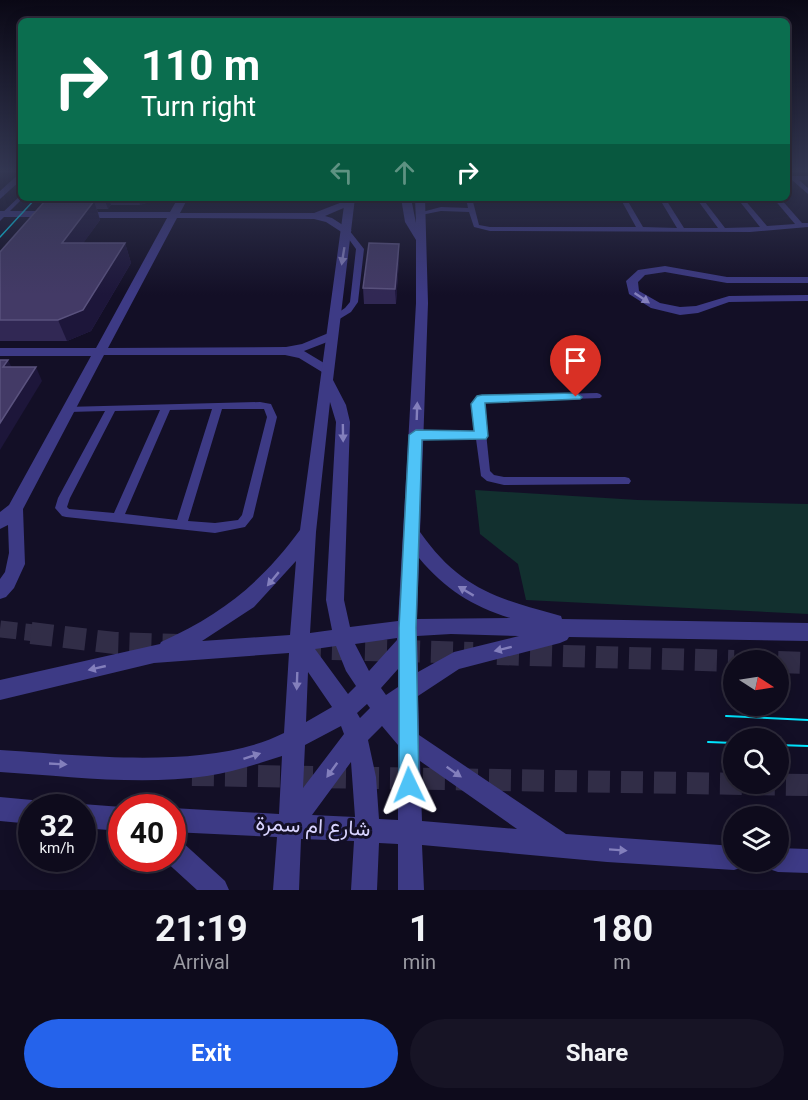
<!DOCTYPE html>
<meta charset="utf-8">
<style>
:root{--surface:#0e0b1c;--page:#171425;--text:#f1f3f6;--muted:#9b9ba3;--line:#2e2b3b;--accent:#2563eb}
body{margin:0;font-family:Roboto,Vazirmatn,sans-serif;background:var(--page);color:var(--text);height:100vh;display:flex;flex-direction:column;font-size:22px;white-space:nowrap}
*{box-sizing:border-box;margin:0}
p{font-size:20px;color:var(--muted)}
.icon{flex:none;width:33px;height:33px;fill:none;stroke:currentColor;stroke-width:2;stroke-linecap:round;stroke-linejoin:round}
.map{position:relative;height:890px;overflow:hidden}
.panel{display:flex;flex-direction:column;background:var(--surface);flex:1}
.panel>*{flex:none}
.top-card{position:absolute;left:18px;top:18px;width:772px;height:183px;border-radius:9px;box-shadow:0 3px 15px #0003,0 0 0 2px var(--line);background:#0b6e4f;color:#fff;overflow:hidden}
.needle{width:39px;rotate:102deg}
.tools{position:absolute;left:723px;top:650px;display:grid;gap:12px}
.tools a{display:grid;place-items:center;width:66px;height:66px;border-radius:50%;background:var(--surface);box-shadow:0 3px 15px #0003,0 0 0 2px var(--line);font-size:30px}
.speed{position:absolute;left:18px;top:794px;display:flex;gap:12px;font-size:30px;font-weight:700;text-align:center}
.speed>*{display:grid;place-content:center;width:78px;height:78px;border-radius:50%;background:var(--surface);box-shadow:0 3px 15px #0003,0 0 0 2px var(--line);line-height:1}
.speed small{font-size:15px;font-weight:400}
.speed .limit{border:9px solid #d22;background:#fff;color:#111}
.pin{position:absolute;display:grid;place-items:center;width:51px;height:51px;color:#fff;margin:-62px -26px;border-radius:50% 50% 50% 0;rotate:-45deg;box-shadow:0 0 6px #0007}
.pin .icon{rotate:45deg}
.me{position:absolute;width:66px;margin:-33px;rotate:358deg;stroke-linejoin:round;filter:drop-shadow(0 0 4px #0008)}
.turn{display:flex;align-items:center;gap:21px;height:126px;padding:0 24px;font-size:27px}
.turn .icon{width:78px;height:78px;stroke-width:2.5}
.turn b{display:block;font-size:42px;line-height:51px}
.lanes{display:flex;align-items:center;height:57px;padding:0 24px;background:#0003;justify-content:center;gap:30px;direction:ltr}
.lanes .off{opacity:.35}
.eta{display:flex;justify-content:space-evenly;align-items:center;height:102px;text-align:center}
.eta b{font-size:36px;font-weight:700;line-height:42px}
.primary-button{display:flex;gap:12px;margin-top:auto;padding:12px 24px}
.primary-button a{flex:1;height:69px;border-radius:36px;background:var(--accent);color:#fff;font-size:24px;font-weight:700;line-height:69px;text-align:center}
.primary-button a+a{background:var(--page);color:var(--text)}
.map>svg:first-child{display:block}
</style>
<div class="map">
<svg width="808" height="890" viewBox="0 0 808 890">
<rect width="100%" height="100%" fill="#130f26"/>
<path fill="#12302f" d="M 475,490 L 638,500 L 808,504 L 808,614 L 526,600 L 518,564 L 480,534 Z"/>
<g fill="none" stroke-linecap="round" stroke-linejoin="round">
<path stroke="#312d47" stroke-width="17" stroke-dasharray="17 8" stroke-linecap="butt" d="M 0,629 L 44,634"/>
<g stroke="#312d47" stroke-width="22" stroke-dasharray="22 11" stroke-linecap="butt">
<path d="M 31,633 L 115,643 L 179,645"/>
<path d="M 299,648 L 473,653"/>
<path d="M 497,654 L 734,661"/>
<path d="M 778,662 L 808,663"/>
<path d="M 192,775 L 808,785"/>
</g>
<g fill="#3d3a85" fill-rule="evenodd">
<path d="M 788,176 L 808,176 L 808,180 L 799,180 L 808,188 L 808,194 L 792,180 L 788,180 Z"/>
<path d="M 21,195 L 21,198 L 23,198 L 0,221 L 0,215 Z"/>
<path d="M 466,198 L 472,198 L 479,225 L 490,227 L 636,227 L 620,198 L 626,198 L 643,227 L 677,228 L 659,198 L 665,198 L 684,228 L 718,228 L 696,198 L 702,198 L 725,228 L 760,227 L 737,198 L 743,198 L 767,226 L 795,224 L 773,198 L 780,198 L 802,223 L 808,223 L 808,227 L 750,232 L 490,231 L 474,227 L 469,212 L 441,211 L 421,215 L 418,213 L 441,207 L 468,208 Z"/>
<path d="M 347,229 L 349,230 L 364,249 L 358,302 L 351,312 L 333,323 L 329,320 L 330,318 L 345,308 L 350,302 L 356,249 L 343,231 Z"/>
<path d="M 597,393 L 600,394 L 602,396 L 600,398 L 485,402 L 483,404 L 490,471 L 494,475 L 504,477 L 625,477 L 629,478 L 631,481 L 629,484 L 504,485 L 487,481 L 481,476 L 476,439 L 416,439 L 411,435 L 416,431 L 476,432 L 473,404 L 479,397 L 482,396 Z"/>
<path d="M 260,402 L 271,404 L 277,417 L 253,517 L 245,527 L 215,533 L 66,517 L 62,516 L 55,508 L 58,498 L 105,411 L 69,412 L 65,411 L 64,409 L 65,407 ZM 212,409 L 177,520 L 125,514 L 170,410 ZM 222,409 L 264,409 L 267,417 L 242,515 L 238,520 L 215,523 L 188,521 ZM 160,410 L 114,513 L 69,509 L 67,507 L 70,498 L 115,411 Z"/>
</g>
<g fill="#3d3a85" fill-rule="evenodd">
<path d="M 21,172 L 21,180 L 0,199 L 0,191 Z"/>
<path d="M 178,198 L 188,198 L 180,213 L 314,213 L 350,199 L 353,200 L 353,204 L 325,216 L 332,218 L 352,231 L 343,233 L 326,222 L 314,219 L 177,218 L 108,348 L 286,347 L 302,344 L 331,332 L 337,336 L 335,339 L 304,351 L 334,369 L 332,372 L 322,372 L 299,358 L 285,355 L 104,355 L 23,509 L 25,564 L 14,588 L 6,597 L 0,599 L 0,579 L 5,572 L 9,553 L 8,525 L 0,529 L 0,512 L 9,505 L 91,356 L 0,356 L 0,348 L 96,348 L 167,218 L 78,218 L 73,215 L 78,212 L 170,212 Z"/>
<path d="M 0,211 L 51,211 L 56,214 L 51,217 L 0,217 Z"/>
<path d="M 665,266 L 727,277 L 808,277 L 808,283 L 727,283 L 665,272 L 645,275 L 638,282 L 639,291 L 660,303 L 680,307 L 696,306 L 729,296 L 808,295 L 808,301 L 729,302 L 698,313 L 680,315 L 651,308 L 629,294 L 626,281 L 638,270 Z"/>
</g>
<g fill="#3d3a85" fill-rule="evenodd">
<path d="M 345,198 L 355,198 L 333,380 L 346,405 L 350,422 L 344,600 L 350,627 L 398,621 L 416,303 L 416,240 L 405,222 L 401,198 L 411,198 L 416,223 L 415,198 L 425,198 L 428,303 L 420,532 C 457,585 493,598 554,614 L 561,616 L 562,619 L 808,623 L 808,641 L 569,637 L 567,640 L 560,643 L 459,669 L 418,696 L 419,735 L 566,834 L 734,846 L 734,861 L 745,861 L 743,867 L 734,870 L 607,862 L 422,845 L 424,890 L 398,890 L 398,844 L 379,843 L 377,890 L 351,890 L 354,841 L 301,839 L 299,890 L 273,890 L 277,837 L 172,832 L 172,808 L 279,814 L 282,756 C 257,764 233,772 207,776 C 139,786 68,776 0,772 L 0,750 C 82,755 209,771 284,733 L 289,653 L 154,663 L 0,700 L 0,680 L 160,644 L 161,642 C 222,614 260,584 300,530 ZM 330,402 L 336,422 L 326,600 L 332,630 L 310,633 L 316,532 ZM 419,558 C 445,589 472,606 510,618 L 417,619 ZM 296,561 L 290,635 L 202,641 L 254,607 ZM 451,634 L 519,636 L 454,652 L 418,672 L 417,636 ZM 397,638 L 397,640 L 369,671 L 355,644 ZM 336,646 L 346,671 L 356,686 L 348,694 L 315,649 ZM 398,669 L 398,687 L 386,695 L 381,688 ZM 308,672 L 332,707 L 306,722 ZM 367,704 L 370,708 L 360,718 L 357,713 ZM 341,726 L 344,734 L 303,788 L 305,745 ZM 382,726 L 398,745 L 398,820 L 379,819 L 376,777 L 368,740 ZM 420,761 L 517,829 L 422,821 ZM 351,762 L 355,817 L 312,815 Z"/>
<path d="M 0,797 L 32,800 L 40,804 L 42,807 L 32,807 L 32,824 L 0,821 Z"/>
<path d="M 82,804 L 122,807 L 122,831 L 82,828 L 82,807 L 75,807 Z"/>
<path d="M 172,838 L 181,841 L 225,881 L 229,890 L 197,890 L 163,859 L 172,858 Z"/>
<path d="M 778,848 L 808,849 L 808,873 L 778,872 L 769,869 L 766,861 L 778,861 Z"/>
</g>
<path stroke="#00e5ff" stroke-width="1.5" d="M 0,237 L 36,198"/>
<g stroke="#00e5ff" stroke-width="2">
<path d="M 726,716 L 808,720"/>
<path d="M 708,742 L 734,743"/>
<path d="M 778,745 L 808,746"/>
</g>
</g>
<g fill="#312854">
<path d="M 56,198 L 156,198 L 155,200 L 140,205 L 111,205 L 108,209 L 97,209 L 100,220 L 83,243 L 125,243 L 131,263 L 91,331 L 67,341 L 0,341 L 0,252 L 57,201 Z"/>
<path d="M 399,244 L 399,259 L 396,304 L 364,304 L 363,288 Z"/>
</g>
<g fill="#1d163a">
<path d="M 104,198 L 109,198 L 111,205 L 108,209 Z"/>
<path d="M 138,198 L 156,198 L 155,200 L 140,205 Z"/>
<path d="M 94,201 L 100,220 L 69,263 L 62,243 Z"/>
<path d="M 125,243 L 131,263 L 91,331 L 67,341 L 58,320 Z"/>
<path d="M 399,244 L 399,259 L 396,304 L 395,289 Z"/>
<path d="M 8,360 L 15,374 L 3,367 Z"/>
<path d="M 36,367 L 42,381 L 0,450 L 0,423 Z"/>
</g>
<g fill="#433a66" stroke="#5a527e" stroke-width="1.5">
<path d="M 45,201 L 94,201 L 62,243 L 125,243 L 83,310 L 58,320 L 0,320 L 0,252 Z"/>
<path d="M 369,243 L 399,244 L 395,289 L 363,288 Z"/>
<path d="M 0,360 L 8,360 L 3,367 L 36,367 L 0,423 Z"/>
</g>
<defs><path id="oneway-solid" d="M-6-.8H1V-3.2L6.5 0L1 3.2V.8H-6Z" transform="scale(1.5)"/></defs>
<g fill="#837fbc">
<use href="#oneway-solid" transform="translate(343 256) rotate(99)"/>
<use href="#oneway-solid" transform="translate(642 298) rotate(34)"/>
<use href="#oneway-solid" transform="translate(417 411) rotate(-88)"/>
<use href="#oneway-solid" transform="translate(343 433) rotate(89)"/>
<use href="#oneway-solid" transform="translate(273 579) rotate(130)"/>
<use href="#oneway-solid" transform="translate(466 591) rotate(-149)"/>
<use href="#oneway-solid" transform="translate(503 649) rotate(166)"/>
<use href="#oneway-solid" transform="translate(97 668) rotate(167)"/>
<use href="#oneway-solid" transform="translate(297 681) rotate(92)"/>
<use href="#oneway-solid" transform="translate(252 756) rotate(-18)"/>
<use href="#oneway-solid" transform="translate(58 764) rotate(3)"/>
<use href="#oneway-solid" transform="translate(332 770) rotate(126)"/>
<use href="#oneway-solid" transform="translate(454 772) rotate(35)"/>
<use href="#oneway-solid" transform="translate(618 850) rotate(4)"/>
</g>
<linearGradient id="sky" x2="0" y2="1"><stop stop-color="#0a0815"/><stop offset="0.58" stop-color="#333752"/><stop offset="1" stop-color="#333752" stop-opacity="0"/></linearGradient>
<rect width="808" height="295" fill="url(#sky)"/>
<path fill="#4fc3f7" stroke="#337fa1" stroke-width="1.5" d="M 576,393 L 582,397 L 580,399 L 485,403 L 488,436 L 486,439 L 422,440 L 416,628 L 419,785 L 416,793 L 409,796 L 402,793 L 399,785 L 399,628 L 409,435 L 416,430 L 474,431 L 471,404 L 477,396 L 482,395 Z"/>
<g text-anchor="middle" stroke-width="6" stroke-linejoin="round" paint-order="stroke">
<g font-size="21" fill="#d9d4ff" stroke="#130f26">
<text transform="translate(313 826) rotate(3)" y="7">شارع ام سمرة</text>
</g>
</g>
</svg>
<div class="tools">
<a><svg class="needle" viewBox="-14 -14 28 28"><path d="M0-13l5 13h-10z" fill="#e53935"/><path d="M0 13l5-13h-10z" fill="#9b9ba3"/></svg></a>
<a><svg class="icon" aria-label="search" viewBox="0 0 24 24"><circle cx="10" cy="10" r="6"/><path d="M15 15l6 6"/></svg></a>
<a><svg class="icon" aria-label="layers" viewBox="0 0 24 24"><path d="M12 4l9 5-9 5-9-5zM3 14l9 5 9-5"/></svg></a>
</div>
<div class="speed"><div>32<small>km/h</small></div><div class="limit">40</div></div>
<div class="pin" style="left:576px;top:397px;background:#d93025"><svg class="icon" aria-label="arrive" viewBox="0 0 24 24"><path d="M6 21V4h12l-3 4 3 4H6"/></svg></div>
<svg class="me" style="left:409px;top:785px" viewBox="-20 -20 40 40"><path d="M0-17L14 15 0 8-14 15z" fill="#4fc3f7" stroke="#fff" stroke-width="4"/></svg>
<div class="top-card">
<div class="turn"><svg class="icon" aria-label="right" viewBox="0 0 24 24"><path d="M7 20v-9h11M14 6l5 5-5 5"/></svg><div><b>110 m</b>Turn right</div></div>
<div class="lanes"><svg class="icon off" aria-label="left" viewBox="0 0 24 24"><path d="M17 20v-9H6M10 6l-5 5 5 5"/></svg><svg class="icon off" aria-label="ahead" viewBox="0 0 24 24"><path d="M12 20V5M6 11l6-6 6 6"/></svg><svg class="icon" aria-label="right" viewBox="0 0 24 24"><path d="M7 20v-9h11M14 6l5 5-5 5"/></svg></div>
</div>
</div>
<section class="panel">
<div class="eta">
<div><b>21:19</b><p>Arrival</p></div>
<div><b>1</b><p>min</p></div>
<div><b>180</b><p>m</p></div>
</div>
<div class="primary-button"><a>Exit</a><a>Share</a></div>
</section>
